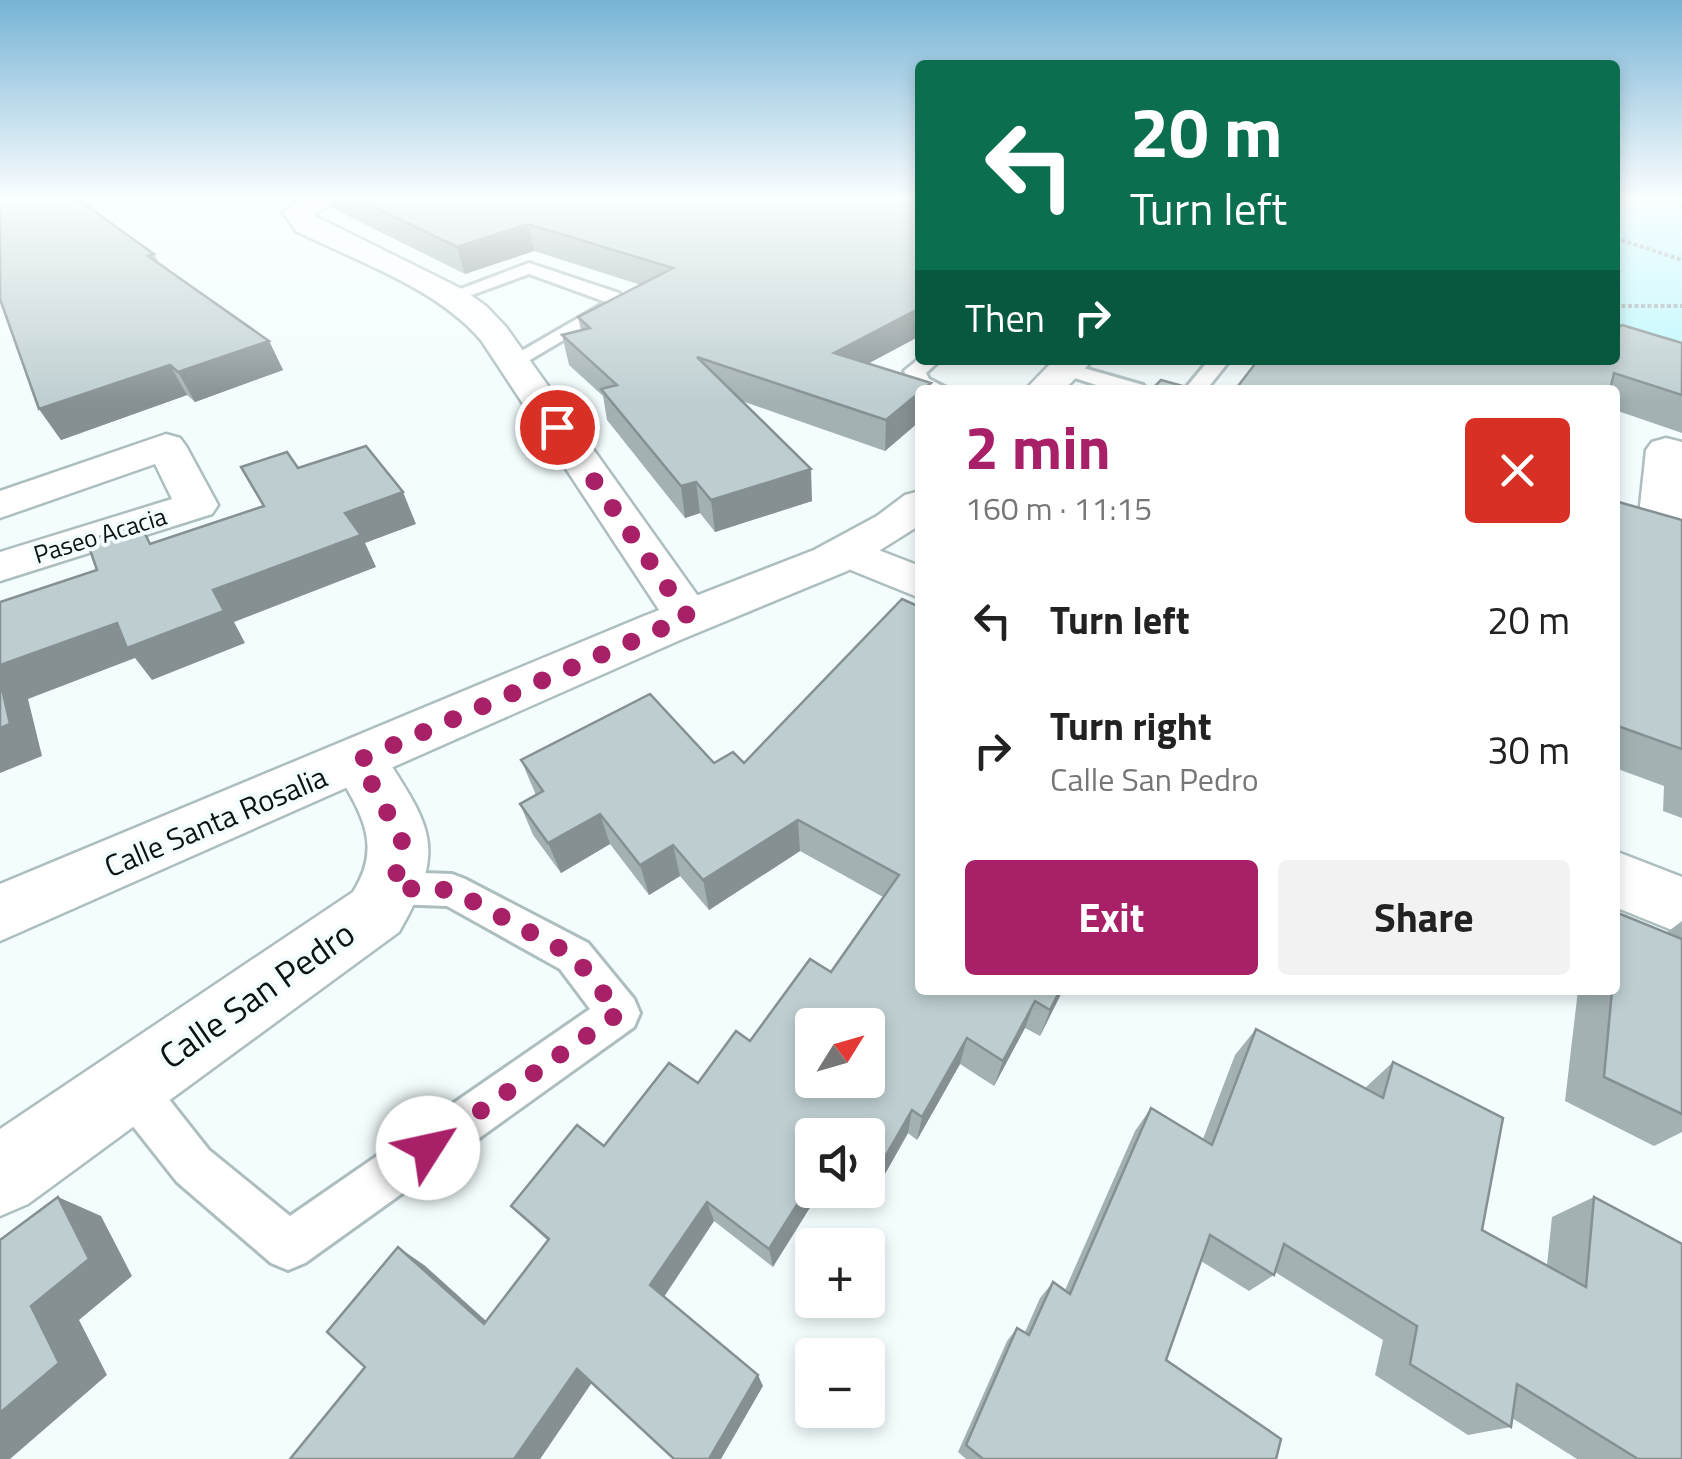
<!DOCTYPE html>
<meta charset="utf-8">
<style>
:root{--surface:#fff;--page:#f2f2f2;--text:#222;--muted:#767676;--accent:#a82168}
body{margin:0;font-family:"Titillium Web",sans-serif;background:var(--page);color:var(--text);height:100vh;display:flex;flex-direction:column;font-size:38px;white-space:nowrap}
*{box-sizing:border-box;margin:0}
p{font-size:32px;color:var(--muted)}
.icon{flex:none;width:55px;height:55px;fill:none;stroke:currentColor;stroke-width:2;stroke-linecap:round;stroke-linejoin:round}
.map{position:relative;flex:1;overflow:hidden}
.sheet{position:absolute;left:915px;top:385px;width:705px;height:610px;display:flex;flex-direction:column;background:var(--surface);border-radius:10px;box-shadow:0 5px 15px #0003}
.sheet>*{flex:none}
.guide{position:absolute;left:915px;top:60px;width:705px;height:305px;border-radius:10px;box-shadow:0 5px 15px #0003;background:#0b6e4f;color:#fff;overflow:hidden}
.needle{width:65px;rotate:53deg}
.fabs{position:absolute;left:795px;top:1008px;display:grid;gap:20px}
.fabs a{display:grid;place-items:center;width:90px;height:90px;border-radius:10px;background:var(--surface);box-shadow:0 5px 15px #0003;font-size:50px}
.pin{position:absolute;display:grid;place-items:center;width:85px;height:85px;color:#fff;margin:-42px;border:5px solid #fff;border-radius:50%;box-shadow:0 2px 10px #0007}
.me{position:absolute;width:110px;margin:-55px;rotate:55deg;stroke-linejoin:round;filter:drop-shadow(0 0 8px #0008)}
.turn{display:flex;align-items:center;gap:35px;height:210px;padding:0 50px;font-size:45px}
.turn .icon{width:130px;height:130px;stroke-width:2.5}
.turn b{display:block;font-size:70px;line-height:85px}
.then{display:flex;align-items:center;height:95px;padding:0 50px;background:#0003;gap:20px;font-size:38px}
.round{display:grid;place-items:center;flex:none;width:105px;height:105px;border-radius:10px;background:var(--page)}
.overview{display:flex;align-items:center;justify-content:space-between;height:170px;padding:0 50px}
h1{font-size:60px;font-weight:700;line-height:75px;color:var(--accent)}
.button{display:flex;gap:20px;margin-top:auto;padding:20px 50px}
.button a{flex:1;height:115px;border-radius:10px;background:var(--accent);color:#fff;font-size:40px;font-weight:700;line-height:115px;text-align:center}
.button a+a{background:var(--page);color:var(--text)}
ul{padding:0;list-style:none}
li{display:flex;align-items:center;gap:30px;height:130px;padding:0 50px}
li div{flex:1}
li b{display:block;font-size:38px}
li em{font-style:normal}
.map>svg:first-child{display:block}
</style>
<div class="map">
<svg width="1682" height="1459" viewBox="0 0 1682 1459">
<rect width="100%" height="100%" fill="#f3fdfe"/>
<path fill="#b8f7fd" d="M 1615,198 L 1682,198 L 1682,351 L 1615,332 Z"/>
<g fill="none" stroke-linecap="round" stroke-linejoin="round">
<g stroke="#adbebf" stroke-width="6">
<g id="service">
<path d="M 529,263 L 619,293 L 626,303 L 513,370 L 503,364 L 506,360 L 606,302 L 529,274 L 458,300 L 451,302 L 442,296 Z"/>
<path d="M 920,358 L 940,360 L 926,373 L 929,379 L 950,390 L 912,388 L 904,371 Z"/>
<path d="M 1209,360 L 1230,360 L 1206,390 L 1184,390 Z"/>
<path d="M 1066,363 L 1143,385 L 1146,390 L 1112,390 L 1059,373 L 1056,369 L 1059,365 Z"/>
<path d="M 393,872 L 452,874 L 465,879 L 588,943 L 634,999 L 640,1013 L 634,1027 L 305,1263 L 288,1270 L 271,1263 L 177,1182 L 113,1101 L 107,1085 L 113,1069 L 129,1063 L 145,1069 L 209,1150 L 290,1216 L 590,1009 L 560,969 L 447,906 L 393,904 L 380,899 L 374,888 L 380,877 Z"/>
</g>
</g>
<g stroke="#adbebf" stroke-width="5">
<g id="minor">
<path d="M 306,198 L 342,198 L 313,215 L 462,289 L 486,306 L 506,327 L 705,606 L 712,617 L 705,628 L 688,633 L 671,628 L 481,340 C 435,287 358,262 296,231 L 283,212 Z"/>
<path d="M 166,434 L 180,438 L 186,446 L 218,505 L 212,514 L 0,581 L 0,552 L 172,499 L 155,464 L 0,518 L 0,491 Z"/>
<path d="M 1666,438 L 1682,442 L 1682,546 L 1644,534 L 1638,525 L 1646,450 L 1652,442 Z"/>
<path d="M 847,538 L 920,566 L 920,598 L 831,562 L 824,552 L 831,542 Z"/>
<path d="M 359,739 L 379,746 C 429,826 450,844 399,932 L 28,1204 L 0,1216 L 0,1129 L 353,892 C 386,841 356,807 331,761 L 339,746 Z"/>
<path d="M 1615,851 L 1682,877 L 1682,934 L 1615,907 Z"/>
</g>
</g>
<g stroke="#adbebf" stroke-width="5">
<g id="tertiary">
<path d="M 1054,360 L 1093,360 L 1064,390 L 1025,390 Z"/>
<path d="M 920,491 L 920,525 L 847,571 L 680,640 L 0,941 L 0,884 L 644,616 L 814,550 L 877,516 L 905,495 Z"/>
</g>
</g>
<g stroke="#a5adae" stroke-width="4" stroke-dasharray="4 2.5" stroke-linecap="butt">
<path d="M 1615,238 L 1682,260"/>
<path d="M 1615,306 L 1682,306"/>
</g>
<use href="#service" fill="#fff" fill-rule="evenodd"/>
<use href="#minor" fill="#fff" fill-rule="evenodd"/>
<use href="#tertiary" fill="#fff" fill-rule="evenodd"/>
</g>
<g fill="#a3b1b3">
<path d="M 0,198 L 154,254 L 159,263 L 269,341 L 283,370 L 195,402 L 187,395 L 61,440 L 39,409 L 0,299 Z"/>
<path d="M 328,198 L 920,198 L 869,364 L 931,383 L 930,390 L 920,390 L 920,421 L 885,451 L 742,401 L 812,501 L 715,532 L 700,513 L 685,518 L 607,420 L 603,396 L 569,365 L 562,335 L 581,330 L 578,317 L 641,285 L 534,251 L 465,274 L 332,208 Z"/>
<path d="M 1682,343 L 1682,433 L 1615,410 L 1615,390 L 1235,390 Z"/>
<path d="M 1615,501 L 1682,520 L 1682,818 L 1663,811 L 1664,786 L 1615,768 Z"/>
<path d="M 902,599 L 920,990 L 1063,990 L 1040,1036 L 1025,1028 L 994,1086 L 960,1064 L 917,1140 L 908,1133 L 868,1204 L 849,1190 L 868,1190 L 868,1135 L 812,1135 L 773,1267 L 714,1221 L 664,1297 L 763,1386 L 591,1383 L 540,1459 L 290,1459 L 365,1367 L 424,1265 L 486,1321 L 548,1241 L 511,1206 L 698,1083 L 750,1041 L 831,972 L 883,897 L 800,851 L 709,910 L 680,876 L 649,895 L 610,844 L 561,873 L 533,835 L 520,804 L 536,795 L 521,760 L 744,763 Z"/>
<path d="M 1618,913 L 1666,933 L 1682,921 L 1682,1132 L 1654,1146 L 1565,1101 L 1578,990 L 1615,990 L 1615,916 Z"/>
<path d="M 1256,1029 L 1365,1088 L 1393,1062 L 1482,1230 L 1547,1265 L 1552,1217 L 1594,1197 L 1682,1459 L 1577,1459 L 1512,1418 L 1511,1427 L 1468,1435 L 1375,1375 L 1383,1340 L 1275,1272 L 1274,1275 L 1249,1291 L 1201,1261 L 1166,1360 L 1276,1459 L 966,1459 L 958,1452 L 1007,1341 L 1017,1328 L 1025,1332 L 1040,1298 L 1053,1282 L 1065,1290 L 1135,1131 L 1151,1108 L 1203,1139 L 1235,1055 Z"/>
</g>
<g fill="#859092">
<path d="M 528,224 L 534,251 L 465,274 L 457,247 Z"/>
<path d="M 920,308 L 920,336 L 834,382 L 834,353 Z"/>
<path d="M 269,341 L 283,370 L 195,402 L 178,372 Z"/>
<path d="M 170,365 L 187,395 L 61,440 L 39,409 Z"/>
<path d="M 920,392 L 920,421 L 885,451 L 886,420 Z"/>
<path d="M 811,469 L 812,501 L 715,532 L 711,500 Z"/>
<path d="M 696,482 L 700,513 L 685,518 L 681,486 Z"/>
<path d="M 403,492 L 416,524 L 365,543 L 376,567 L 234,622 L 245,643 L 152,680 L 135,658 L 28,699 L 42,756 L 0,773 L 0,665 L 213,590 L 345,513 Z"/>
<path d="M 600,814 L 610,844 L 561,873 L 548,843 Z"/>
<path d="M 798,820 L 800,851 L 709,910 L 703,880 Z"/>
<path d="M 673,845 L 680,876 L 649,895 L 640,865 Z"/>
<path d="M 1060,990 L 1063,990 L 1040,1036 L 1050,1010 Z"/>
<path d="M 1035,1001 L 1025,1028 L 994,1086 L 1003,1061 Z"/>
<path d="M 967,1038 L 960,1064 L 917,1140 L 922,1117 Z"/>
<path d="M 912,1110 L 908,1133 L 868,1204 L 870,1183 Z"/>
<path d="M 812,1181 L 812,1190 L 821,1190 L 773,1267 L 769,1249 Z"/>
<path d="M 58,1197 L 101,1216 L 132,1276 L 79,1320 L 107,1375 L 10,1459 L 0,1459 L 0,1413 L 31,1306 Z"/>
<path d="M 707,1202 L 714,1221 L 661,1301 L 650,1285 Z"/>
<path d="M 398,1247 L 424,1265 L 505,1338 L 484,1324 Z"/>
<path d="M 577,1369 L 593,1381 L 540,1459 L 514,1459 Z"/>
<path d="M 758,1375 L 763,1386 L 721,1459 L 709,1459 Z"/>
</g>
<g fill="#beced0" stroke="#859092" stroke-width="2.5" fill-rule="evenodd">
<path d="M 0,198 L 76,198 L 154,254 L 148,256 L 269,341 L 178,372 L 170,365 L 39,409 L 0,299 Z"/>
<path d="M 355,198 L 920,198 L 920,308 L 834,353 L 931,383 L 922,390 L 920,390 L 920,392 L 886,420 L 697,357 L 811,469 L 711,500 L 696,482 L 681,486 L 601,389 L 617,385 L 562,335 L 590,328 L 578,317 L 673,268 L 528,224 L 457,247 Z"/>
<path d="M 1622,325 L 1682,343 L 1682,395 L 1614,373 L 1610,390 L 1235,390 L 1258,360 L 1615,360 L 1615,330 Z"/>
<path d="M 1161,380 L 1197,390 L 1151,390 Z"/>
<path d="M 366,446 L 403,492 L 345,513 L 361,535 L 213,590 L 224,611 L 127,648 L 117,623 L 0,665 L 0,602 L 97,570 L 87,541 L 140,523 L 150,544 L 264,506 L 241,467 L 287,452 L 298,468 Z"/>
<path d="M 1615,501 L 1682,520 L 1682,749 L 1615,725 Z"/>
<path d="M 902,599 L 920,607 L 920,990 L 1060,990 L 1050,1010 L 1035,1001 L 1003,1061 L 967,1038 L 922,1117 L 912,1110 L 870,1183 L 868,1182 L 868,1135 L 812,1135 L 812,1181 L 769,1249 L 707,1202 L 650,1285 L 758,1375 L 709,1459 L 674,1459 L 577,1369 L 514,1459 L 290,1459 L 365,1367 L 327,1332 L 398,1247 L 484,1324 L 549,1239 L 511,1206 L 577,1125 L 604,1146 L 669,1063 L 698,1083 L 736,1031 L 750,1041 L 810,959 L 831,972 L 899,875 L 798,820 L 703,880 L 673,845 L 640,865 L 600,814 L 548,843 L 520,804 L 543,791 L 521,760 L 650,694 L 714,763 L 733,752 L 744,763 ZM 812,1025 L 868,1025 L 868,1080 L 812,1080 Z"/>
<path d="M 0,680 L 10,724 L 0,728 Z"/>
<path d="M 1618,913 L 1682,939 L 1682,1114 L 1604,1077 L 1612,990 L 1615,990 L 1615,953 Z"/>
<path d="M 1256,1029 L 1383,1098 L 1393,1062 L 1503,1118 L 1482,1230 L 1586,1287 L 1594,1197 L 1682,1244 L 1682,1459 L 1638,1459 L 1517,1384 L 1511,1427 L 1410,1364 L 1417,1326 L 1284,1244 L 1274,1275 L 1210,1235 L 1166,1360 L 1281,1439 L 1276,1459 L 983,1459 L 966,1445 L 1017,1328 L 1029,1335 L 1053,1282 L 1070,1294 L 1151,1108 L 1212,1145 Z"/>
<path d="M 58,1197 L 89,1259 L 31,1306 L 59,1363 L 0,1413 L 0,1240 Z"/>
</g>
<linearGradient id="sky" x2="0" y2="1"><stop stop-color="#77b3d5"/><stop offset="0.49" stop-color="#fafeff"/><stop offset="1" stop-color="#fafeff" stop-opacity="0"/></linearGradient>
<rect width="1682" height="403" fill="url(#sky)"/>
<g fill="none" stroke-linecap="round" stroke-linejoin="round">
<path stroke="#a82168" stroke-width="18" stroke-dasharray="0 32.4" d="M 428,1148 L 619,1013 L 574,956 L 452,890 L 394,888 L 402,840 L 359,760 L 688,617 L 557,427"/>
</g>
<g text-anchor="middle" stroke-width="8" stroke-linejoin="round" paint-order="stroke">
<g font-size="25" fill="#0c1213" stroke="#f3fdfe">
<text transform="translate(100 535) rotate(-17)" y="9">Paseo Acacia</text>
</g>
<g font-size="30" fill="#0c1213" stroke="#f3fdfe">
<text transform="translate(216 822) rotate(-23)" y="10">Calle Santa Rosalia</text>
</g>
<g font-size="35" fill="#0c1213" stroke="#f3fdfe">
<text transform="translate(257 995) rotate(-35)" y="12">Calle San Pedro</text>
</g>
</g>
</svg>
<div class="fabs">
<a><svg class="needle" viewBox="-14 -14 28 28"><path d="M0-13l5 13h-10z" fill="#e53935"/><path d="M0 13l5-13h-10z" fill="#767676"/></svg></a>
<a><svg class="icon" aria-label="sound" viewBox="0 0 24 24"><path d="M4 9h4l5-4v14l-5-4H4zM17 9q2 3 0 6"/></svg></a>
<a>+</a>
<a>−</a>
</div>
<div class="pin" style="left:557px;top:427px;background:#d93025"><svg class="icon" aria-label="arrive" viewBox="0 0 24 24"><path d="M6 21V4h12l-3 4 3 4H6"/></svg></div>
<svg class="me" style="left:428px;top:1148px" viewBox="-20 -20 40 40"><circle r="19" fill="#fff"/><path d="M0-13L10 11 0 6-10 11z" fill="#a82168"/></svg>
<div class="guide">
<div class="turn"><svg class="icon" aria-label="left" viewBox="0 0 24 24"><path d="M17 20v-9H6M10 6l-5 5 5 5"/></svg><div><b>20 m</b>Turn left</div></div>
<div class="then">Then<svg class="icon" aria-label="right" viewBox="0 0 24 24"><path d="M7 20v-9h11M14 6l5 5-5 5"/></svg></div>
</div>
<section class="sheet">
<div class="overview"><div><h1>2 min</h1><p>160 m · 11:15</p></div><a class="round" style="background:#d93025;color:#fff"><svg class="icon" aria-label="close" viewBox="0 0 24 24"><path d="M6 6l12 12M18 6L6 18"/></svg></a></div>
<ul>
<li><svg class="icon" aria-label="left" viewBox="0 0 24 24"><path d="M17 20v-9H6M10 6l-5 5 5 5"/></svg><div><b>Turn left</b></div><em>20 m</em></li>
<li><svg class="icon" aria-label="right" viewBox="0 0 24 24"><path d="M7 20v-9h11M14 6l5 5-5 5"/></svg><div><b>Turn right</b><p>Calle San Pedro</p></div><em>30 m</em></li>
</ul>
<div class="button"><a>Exit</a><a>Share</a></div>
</section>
</div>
